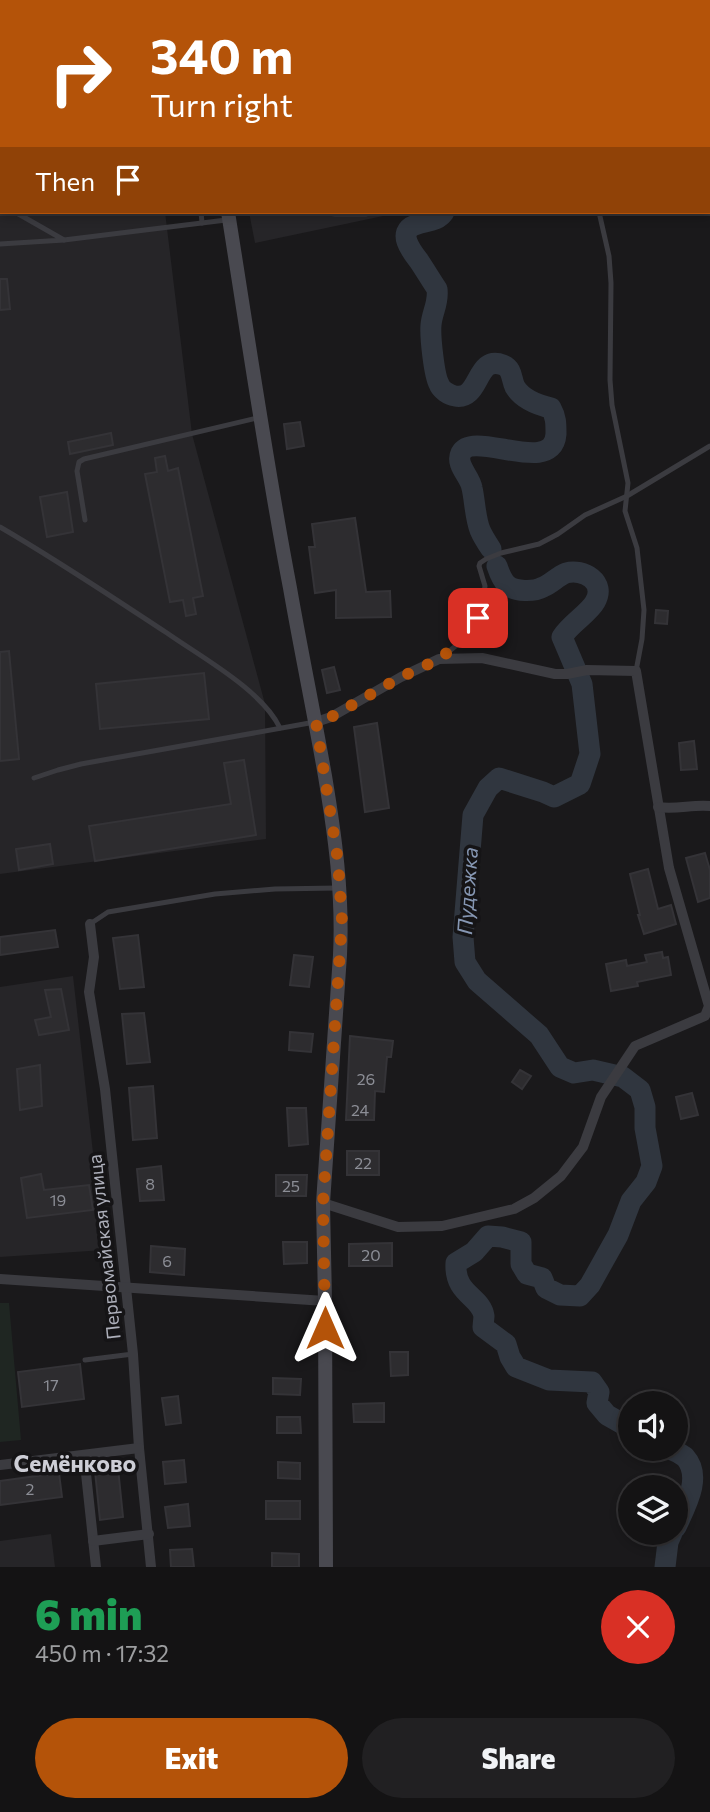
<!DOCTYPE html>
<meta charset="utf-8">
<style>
:root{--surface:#141314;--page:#212022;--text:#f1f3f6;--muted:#9d9ea0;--line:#333234;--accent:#b45309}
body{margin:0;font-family:Commissioner,sans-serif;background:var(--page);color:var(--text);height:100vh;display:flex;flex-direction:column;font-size:26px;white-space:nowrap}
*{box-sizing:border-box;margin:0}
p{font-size:23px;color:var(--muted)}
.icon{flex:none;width:38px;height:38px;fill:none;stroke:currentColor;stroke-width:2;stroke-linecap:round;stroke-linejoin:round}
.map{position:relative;height:1567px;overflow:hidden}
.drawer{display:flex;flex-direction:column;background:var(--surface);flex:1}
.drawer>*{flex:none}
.hud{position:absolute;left:0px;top:0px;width:710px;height:214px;box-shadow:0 4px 10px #0003,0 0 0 2px var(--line);background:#b45309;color:#fff;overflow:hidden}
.fabs{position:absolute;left:618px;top:1391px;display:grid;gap:14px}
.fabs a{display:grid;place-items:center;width:70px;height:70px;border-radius:50%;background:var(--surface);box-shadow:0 4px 10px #0003,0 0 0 2px var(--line);font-size:35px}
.pin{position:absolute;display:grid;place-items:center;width:60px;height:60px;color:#fff;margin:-30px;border-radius:14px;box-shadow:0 4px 10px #0006}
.me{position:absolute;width:77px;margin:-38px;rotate:0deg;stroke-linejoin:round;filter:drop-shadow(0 0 5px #0008)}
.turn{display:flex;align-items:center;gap:24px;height:147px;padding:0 35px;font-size:32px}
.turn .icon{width:91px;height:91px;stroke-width:2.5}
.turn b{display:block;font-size:49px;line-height:60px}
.then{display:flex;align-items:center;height:66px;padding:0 35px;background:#0003;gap:14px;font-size:26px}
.round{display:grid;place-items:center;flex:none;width:74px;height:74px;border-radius:37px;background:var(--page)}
.overview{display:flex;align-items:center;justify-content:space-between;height:119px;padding:0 35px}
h1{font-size:42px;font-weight:800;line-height:52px;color:#1e9e55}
.button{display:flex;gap:14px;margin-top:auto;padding:14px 35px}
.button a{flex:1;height:80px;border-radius:42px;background:var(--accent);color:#fff;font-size:28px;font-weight:800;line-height:80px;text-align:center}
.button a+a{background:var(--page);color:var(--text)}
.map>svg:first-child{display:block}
</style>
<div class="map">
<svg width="710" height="1567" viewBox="0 0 710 1567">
<rect width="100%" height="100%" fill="#1a191b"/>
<g fill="#262528">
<path d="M 0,89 L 2,89 L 2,212 L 165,212 L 192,434 L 265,704 L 266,839 L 0,874 Z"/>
<path d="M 249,212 L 402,212 L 255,243 Z"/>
<path d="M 73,976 L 104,1250 L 0,1257 L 0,987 Z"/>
<path d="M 51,1534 L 55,1567 L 0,1567 L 0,1541 Z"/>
</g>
<path fill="#1f2622" d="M 0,1303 L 9,1303 L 21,1440 L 0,1442 Z"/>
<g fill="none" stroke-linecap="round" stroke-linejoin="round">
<g stroke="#30363f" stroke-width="21">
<path d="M 396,0 L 398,2"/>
<path d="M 444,212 C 436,223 426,220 415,225 C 396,232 412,252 419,261 C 425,270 431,280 437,289 C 439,303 432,312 431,325 C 430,336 434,375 439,384 C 441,390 449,395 455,396 C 481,401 475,354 503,365 C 513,369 511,379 515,387 C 523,400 538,405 551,408 C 556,417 556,423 556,434 C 553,477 473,429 461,453 C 455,465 470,476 472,488 C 475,501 475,517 480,530 C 483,537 487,543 491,549"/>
<path d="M 497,566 C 499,572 502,580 507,585 C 515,592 534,592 543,587 C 551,584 558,576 566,573 C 583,568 607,582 595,602 C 589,613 570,624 562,637 L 582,684 L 590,754 L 580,784 L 554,797 L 543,792 L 499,778 L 488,788 L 473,815 L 463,937 L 465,962 L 477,981 L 539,1035 L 560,1067 L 574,1073 L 593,1070 L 623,1077 L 640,1090 L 645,1107 L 645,1128 L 652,1166 L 646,1182 L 631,1201 L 618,1235 L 590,1285 L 580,1296 L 560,1295 L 546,1288 L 542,1278 L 527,1274 L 521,1264 L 521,1242 L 502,1237 L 488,1236 L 474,1252 L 456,1263 C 454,1295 481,1296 484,1316 C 484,1317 483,1326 483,1327 L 506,1344 L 510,1357 L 516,1367 L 549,1380 L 592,1382 L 599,1392 L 597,1403 L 607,1415 L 630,1428"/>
<path d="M 670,1449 C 675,1451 681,1454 685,1457 C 703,1477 685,1507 676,1527"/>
<path d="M 665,1567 L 668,1542 L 672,1533"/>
</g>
</g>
<g fill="#2d2c2f" stroke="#343337" stroke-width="2">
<path d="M 0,279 L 7,279 L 10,309 L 0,310 Z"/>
<path d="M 300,422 L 304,446 L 287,449 L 284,424 Z"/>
<path d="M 111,433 L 113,445 L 70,454 L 68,442 Z"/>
<path d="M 165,456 L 168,471 L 178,468 L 203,596 L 193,598 L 196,614 L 186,616 L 183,600 L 170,602 L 145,474 L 157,472 L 155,458 Z"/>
<path d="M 67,492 L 73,532 L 47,537 L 40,497 Z"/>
<path d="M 355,518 L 366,592 L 390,591 L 391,617 L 336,618 L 336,590 L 315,593 L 309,547 L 315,547 L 312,524 Z"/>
<path d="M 656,610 L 668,611 L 667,624 L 655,623 Z"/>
<path d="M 9,651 L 19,759 L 0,761 L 0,652 Z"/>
<path d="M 334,667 L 340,690 L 327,693 L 322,670 Z"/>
<path d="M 204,673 L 209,719 L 100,729 L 96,684 Z"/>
<path d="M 377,723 L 389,808 L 365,812 L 354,727 Z"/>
<path d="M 694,741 L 697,769 L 681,770 L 679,743 Z"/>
<path d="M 244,760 L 256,835 L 95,861 L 89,826 L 231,804 L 224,763 Z"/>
<path d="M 50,844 L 53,864 L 19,870 L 16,849 Z"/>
<path d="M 705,853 L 710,870 L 710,898 L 698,902 L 686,858 Z"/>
<path d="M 648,869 L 658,909 L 671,905 L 676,924 L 644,934 L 638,915 L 640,915 L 630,874 Z"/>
<path d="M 55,930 L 58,947 L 0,955 L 0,937 Z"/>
<path d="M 138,935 L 144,987 L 120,989 L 113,938 Z"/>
<path d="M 662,952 L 663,958 L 668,957 L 671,975 L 637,982 L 638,986 L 611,991 L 606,964 L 626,960 L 627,966 L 647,962 L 645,955 Z"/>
<path d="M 294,955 L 313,957 L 309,987 L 290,985 Z"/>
<path d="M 61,989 L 69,1030 L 39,1035 L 35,1020 L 51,1017 L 45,990 Z"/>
<path d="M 144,1013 L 150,1062 L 127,1064 L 122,1014 Z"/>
<path d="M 290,1032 L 313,1034 L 311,1052 L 289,1050 Z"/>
<path d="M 350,1036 L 393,1041 L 391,1057 L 387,1057 L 384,1092 L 375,1091 L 374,1120 L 346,1120 Z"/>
<path d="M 40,1065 L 42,1106 L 20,1110 L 17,1069 Z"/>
<path d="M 520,1070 L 531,1076 L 522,1089 L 512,1082 Z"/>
<path d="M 153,1086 L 157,1138 L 133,1140 L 129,1088 Z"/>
<path d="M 692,1093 L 698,1115 L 681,1119 L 676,1097 Z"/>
<path d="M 287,1108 L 306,1108 L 308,1144 L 289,1146 Z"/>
<rect x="347" y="1151" width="32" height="24"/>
<path d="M 161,1166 L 164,1200 L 140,1201 L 137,1169 Z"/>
<path d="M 41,1174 L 44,1190 L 89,1185 L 93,1210 L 27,1218 L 21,1178 Z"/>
<path d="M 276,1175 L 307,1175 L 306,1196 L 276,1196 Z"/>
<path d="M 283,1242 L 307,1242 L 307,1263 L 284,1264 Z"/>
<path d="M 392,1243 L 392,1266 L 349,1266 L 349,1244 Z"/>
<path d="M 151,1246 L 185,1249 L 184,1275 L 150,1272 Z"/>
<path d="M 390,1352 L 408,1352 L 408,1375 L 391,1376 Z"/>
<path d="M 80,1364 L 84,1399 L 22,1407 L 18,1372 Z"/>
<path d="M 273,1378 L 301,1379 L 300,1395 L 273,1394 Z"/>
<path d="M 178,1396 L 181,1423 L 166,1425 L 162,1398 Z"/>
<path d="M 384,1403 L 384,1422 L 354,1422 L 353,1404 Z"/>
<path d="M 277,1417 L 300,1417 L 301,1433 L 277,1433 Z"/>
<path d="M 184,1460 L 186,1482 L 165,1484 L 163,1462 Z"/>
<path d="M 278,1462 L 300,1463 L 300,1479 L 278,1478 Z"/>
<path d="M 118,1468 L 123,1517 L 100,1520 L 95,1471 Z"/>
<path d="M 59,1473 L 62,1497 L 0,1505 L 0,1481 Z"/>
<rect x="266" y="1501" width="34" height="18"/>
<path d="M 188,1504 L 190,1526 L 168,1528 L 165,1507 Z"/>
<path d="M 192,1549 L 194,1567 L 171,1567 L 170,1550 Z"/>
<path d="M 272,1553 L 299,1554 L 299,1567 L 272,1567 Z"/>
</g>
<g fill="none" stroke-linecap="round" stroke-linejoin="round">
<g stroke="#3b3b40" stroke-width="5">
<path d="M 555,0 L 555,2"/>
<path d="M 0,102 L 2,102"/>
<path d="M 0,204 L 2,205"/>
<path d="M 201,212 L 202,223"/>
<path d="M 323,212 L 335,214 L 366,214"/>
<path d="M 599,212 L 609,256 L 611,283 L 610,380 L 612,405 L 628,483 L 625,511 L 637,548 L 644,610 L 642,639 L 636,671"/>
<path d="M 64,240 L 226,220"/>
<path d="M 0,244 L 64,240 L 15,212"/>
<path d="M 85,520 L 77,471 L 79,462 L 84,459 L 257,418"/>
<path d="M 0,527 C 57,560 112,597 167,633 C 201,657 262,690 280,728"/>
<path d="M 442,657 L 473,632 L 482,605 L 485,586 L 479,566 L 480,563 L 486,559 L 501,553 L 539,544 L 558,534 L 585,515 L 627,496 L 710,446"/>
<path d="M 34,778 L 58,770 L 81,764 L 315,722"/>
<path d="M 90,924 L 108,912 L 215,894 L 275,889 L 337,888"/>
<path d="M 85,1360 L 133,1354"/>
</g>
<g stroke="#3b3b40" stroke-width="10">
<path d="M 316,722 L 331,717 L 401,677 L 439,659 L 482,658 L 555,674 L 567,674 L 587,670 L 636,671 L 669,868 L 709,1006 L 705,1016 L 635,1046 L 601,1097 L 583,1147 L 561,1176 L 534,1198 L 514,1209 L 442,1226 L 398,1227 L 323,1203"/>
<path d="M 658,807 C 676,810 693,804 710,806"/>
<path d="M 90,924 L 94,957 L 89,992 L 105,1089 L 133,1354 L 139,1448 L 151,1567"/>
<path d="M 0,1279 L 325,1301"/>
<path d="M 84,1455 L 96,1567"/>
<path d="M 0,1465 L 139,1448"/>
<path d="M 93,1541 L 149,1534"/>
</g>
<g stroke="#494950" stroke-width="14">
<path d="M 199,0 L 199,2"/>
<path d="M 228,212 C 248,337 266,463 290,588 C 301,651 314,713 325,776 C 335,836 343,894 340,955 L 323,1203 L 325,1301 L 326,1567"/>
</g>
<path stroke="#676871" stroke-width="18" d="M 186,0 L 187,2"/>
</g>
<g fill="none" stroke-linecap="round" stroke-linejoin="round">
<path stroke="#b45309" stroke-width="12" stroke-dasharray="0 21.6" d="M 325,1328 L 323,1203 L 342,921 L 338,861 L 316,722 L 331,717 L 401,677 L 439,659 L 473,632 L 478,618"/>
</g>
<g text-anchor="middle" stroke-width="7" stroke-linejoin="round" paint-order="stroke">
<g font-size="16" fill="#8c8e96">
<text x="366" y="1085">26</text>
<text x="360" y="1116">24</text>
<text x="363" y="1169">22</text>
<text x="150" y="1190">8</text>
<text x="291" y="1192">25</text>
<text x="58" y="1206">19</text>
<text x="371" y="1261">20</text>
<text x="167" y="1267">6</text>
<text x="51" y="1391">17</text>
<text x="30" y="1495">2</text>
</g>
<g font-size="19" fill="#adafba" stroke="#151416">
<text transform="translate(104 1247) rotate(-96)" y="7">Первомайская улица</text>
</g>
<g font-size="21" font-style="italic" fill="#8697b3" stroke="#151416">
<text transform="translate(468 891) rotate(-86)" y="7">Пудежка</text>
</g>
<g font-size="23" font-weight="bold" fill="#cdced6" stroke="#151416">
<text x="75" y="1472">Семёнково</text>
</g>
</g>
</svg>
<div class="fabs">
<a><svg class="icon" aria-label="sound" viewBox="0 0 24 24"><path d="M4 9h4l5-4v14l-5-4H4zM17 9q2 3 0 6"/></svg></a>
<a><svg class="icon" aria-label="layers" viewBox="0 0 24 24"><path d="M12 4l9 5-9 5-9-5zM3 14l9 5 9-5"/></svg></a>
</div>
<div class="pin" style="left:478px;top:618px;background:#d93025"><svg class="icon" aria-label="arrive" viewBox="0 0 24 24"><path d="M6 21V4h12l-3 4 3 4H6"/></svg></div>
<svg class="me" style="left:325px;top:1328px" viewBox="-20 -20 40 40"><path d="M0-17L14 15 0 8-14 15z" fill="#b45309" stroke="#fff" stroke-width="4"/></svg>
<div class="hud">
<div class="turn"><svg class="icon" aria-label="right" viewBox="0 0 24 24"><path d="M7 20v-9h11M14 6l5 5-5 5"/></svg><div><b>340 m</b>Turn right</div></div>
<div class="then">Then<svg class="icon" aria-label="arrive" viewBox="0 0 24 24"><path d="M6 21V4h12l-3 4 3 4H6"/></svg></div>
</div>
</div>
<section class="drawer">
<div class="overview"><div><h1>6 min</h1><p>450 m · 17:32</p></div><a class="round" style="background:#d93025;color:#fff"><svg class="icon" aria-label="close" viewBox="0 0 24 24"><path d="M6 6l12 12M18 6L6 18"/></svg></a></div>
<div class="button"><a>Exit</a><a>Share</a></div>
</section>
